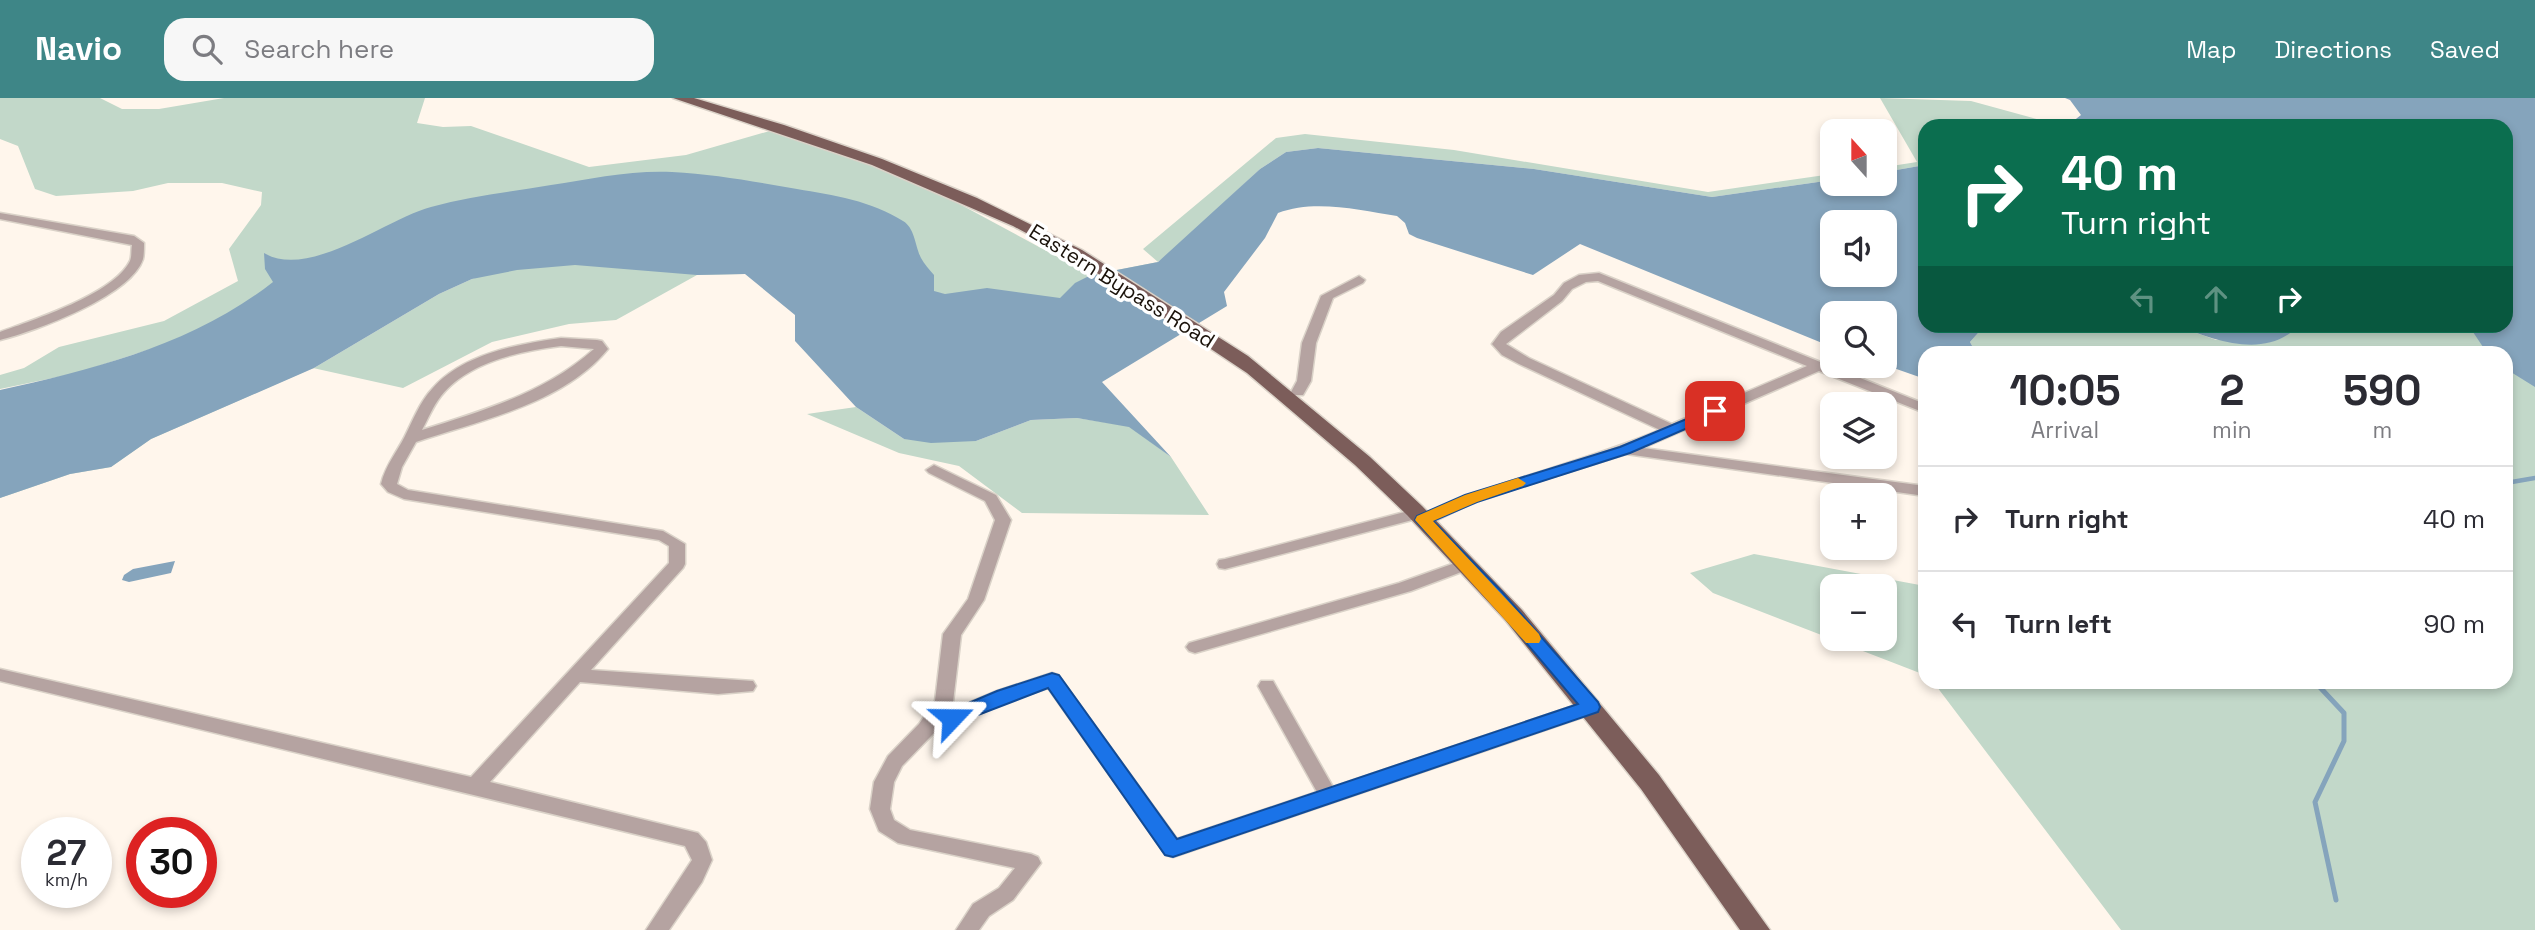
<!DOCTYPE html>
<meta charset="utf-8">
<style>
:root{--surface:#fff;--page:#f7f7f7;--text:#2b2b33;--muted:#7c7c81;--line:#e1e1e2;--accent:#3e8687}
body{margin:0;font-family:"Space Grotesk",sans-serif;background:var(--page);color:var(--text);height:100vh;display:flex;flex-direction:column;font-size:26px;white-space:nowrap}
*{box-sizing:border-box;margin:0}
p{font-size:23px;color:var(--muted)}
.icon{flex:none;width:38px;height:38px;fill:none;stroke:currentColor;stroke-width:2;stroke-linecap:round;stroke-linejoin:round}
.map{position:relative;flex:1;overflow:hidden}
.drawer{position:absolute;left:1918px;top:248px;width:595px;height:343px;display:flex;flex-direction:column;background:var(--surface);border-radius:21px;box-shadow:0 4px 10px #0003}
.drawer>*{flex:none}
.top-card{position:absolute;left:1918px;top:21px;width:595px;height:214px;border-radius:21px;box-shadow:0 4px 10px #0003;background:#0b6e4f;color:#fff;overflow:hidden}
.needle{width:46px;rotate:339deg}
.buttons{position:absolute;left:1820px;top:21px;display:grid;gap:14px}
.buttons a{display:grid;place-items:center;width:77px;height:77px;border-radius:14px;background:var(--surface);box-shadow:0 4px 10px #0003;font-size:35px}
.speed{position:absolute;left:21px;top:719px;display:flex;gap:14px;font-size:35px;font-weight:700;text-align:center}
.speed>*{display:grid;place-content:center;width:91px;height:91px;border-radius:50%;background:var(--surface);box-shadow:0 4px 10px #0003;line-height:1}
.speed small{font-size:18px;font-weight:400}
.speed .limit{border:10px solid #d22;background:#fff;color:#111}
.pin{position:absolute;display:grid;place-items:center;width:60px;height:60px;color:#fff;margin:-30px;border-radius:14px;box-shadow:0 4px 10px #0006}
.me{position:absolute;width:77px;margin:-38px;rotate:67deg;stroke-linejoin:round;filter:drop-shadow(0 0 5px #0008)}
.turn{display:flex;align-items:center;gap:24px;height:147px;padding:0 28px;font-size:32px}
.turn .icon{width:91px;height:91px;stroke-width:2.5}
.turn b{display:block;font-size:49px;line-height:60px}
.lanes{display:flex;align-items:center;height:66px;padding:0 28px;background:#0003;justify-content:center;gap:35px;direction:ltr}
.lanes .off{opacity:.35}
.eta{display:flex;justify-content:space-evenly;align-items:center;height:119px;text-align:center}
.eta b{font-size:42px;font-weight:700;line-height:49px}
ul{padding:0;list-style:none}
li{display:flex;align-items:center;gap:21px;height:105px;padding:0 28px;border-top:2px solid var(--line)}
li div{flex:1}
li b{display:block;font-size:26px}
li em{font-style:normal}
header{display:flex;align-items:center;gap:42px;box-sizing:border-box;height:98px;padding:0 35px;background:var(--accent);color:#fff}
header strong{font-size:33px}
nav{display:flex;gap:38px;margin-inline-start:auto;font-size:24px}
.search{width:490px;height:63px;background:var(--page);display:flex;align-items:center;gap:18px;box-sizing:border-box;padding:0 24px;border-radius:21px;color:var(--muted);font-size:26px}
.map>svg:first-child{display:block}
</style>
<header>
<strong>Navio</strong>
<div class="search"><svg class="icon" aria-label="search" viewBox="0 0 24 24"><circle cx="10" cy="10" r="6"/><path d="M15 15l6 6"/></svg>Search here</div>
<nav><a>Map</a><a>Directions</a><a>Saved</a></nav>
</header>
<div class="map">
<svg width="2535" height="832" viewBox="0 0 2535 832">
<rect width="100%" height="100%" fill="#fff6ec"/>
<g fill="#c2d8c9" fill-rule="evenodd">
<path d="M 0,0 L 100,0 L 122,11 L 159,11 L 224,0 L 425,0 L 417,25 L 443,29 L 471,28 L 589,69 L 686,57 L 773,32 L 885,72 L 939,95 L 1091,177 L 1158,164 L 1143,151 L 1276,40 L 1305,36 L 1454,52 L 1708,94 L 1832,76 L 1832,82 L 1712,99 L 1534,71 L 1318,50 L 1286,54 L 1260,71 L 1168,157 L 1107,198 L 1077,211 L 926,194 L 862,121 L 257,206 L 169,245 L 77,275 L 0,291 L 0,277 L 24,270 L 59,249 L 164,223 L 238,183 L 229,151 L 261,107 L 262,94 L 222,85 L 168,85 L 133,93 L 56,98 L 35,91 L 18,48 L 0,41 Z"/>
<path d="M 1880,0 L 1971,3 L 2062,28 L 1925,28 L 1925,67 L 1885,74 L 1885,69 L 1917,64 Z"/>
<path d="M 546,154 L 745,176 L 697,177 L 616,222 L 569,226 L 492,244 L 403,290 L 313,270 L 151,341 L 111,369 L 70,376 L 0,400 L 0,381 L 314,270 L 439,196 L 472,181 Z"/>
<path d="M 1984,228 L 2177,228 L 2216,242 L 2292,233 L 2290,228 L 2506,228 L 2535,242 L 2535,832 L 2121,832 L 1934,585 L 2506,584 L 2506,256 L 1976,255 L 1970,244 L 1978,235 L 1994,234 Z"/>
<path d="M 856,309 L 904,341 L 976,343 L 1031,322 L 1077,320 L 1129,328 L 1171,359 L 1209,417 L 1022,415 L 959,368 L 899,355 L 807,316 Z"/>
<path d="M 1754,456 L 1925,488 L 1925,577 L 1713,495 L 1690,475 ZM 1885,488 L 1885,541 L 1832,541 L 1832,488 Z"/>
</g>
<g fill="#85a4bc" fill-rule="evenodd">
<path d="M 2065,0 L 2535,0 L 2535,289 L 2506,271 L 2506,256 L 2487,255 L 2469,228 L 2506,228 L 2506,28 L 2067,28 L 2081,17 L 2070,2 Z"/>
<path d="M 1318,50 L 1534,71 L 1712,99 L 1832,82 L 1832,86 L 1885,86 L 1885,74 L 1925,67 L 1925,228 L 1984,228 L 1995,234 L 1978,235 L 1970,244 L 1976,255 L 1925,256 L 1925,281 L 1885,267 L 1885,215 L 1832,215 L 1832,249 L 1580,146 L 1533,177 L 1417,140 L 1409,136 L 1405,125 L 1397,118 C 1360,112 1314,101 1278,115 L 1265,140 L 1224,194 L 1227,208 L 1102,284 L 1171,359 L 1129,329 L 1077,320 L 1031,322 L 976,343 L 931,345 L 904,341 L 856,309 L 795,243 L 795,217 L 745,176 L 697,177 L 575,167 L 517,172 L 472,181 L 439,196 L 314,270 L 151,341 L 111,369 L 70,376 L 0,400 L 0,292 C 96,271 194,246 273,184 L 265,171 L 264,155 C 309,182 386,121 431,109 C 471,98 511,94 551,87 C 590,81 632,72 672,74 C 715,76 755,84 797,91 C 833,97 872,103 903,123 C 915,130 915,148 921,160 C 924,166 929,171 934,177 L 934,193 L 945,196 L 987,190 L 1060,200 L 1075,185 L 1091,177 L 1158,164 L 1260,71 L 1286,54 ZM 1832,124 L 1885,124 L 1885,177 L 1832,177 Z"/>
<path d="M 2177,228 L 2290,228 L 2293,233 C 2259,260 2213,241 2177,228 Z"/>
<path d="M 175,463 L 171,475 L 129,484 L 122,482 L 124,477 L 133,471 Z"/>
</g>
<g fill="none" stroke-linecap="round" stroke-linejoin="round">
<path stroke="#85a4bc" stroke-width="4.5" d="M 2506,385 L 2535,380"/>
<path stroke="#85a4bc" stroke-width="5" d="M 2315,584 L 2344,615 L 2344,643 L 2315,704 L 2336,802"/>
<g stroke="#dad2c8" stroke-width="3">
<g id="street">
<path d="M 0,115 L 134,138 L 144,145 C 144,150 144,157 143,161 C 131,198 36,233 0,242 L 0,234 C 33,222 114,196 130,163 C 132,158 131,152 132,147 L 0,121 Z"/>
<path d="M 1599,175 L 1925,306 L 1925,315 L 1819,273 L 1643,350 L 1925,388 L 1925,398 L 1626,356 L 1476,403 L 1429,426 L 1417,426 L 1416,421 L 1225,471 L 1219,470 L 1217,466 L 1219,462 L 1225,461 L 1416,411 L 1424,416 C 1500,381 1583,365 1660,332 L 1519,266 L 1502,257 L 1492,246 L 1501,234 L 1554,197 L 1564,185 L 1579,177 ZM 1598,183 L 1807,268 L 1672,326 L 1529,260 L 1506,246 L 1562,203 L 1572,191 L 1586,184 Z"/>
<path d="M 1359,178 L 1365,182 L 1363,185 L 1333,200 L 1316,245 L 1311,283 L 1303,297 L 1293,297 L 1291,294 L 1297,283 L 1302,245 L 1321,198 Z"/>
<path d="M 561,240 L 597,242 L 602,243 L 608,251 C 563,306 481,322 416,344 L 402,369 L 397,386 L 408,392 L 663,433 L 685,446 L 685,466 L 683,470 L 591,572 L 753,583 L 756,588 L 753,593 L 718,596 L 580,584 L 490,684 L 698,735 L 706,744 L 712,762 L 702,784 L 669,832 L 646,832 L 692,762 L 685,748 L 0,583 L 0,571 L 471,679 L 669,465 L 669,448 L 659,442 L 404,401 L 388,394 L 381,386 C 385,368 397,354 405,338 C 413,322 420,304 432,291 C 462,256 518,246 561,240 ZM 561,248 L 594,251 C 545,295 484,312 422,332 C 428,321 433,308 441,298 C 468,264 520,253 561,248 Z"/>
<path d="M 934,367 L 996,397 L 1011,422 L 984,502 L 961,537 L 953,604 L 947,614 L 997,593 L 1052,575 L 1058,577 L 1177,741 L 1317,694 L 1258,588 L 1261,583 L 1273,583 L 1333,689 L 1591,602 L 1598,604 L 1600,609 L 1598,614 L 1173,759 L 1166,757 L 1048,590 L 1009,603 L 933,636 L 902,668 L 894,684 L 890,711 L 894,722 L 910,732 L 1031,756 L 1038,759 L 1041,765 L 1013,802 L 989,818 L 979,832 L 956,832 L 973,806 L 999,790 L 1015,770 L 898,745 L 879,733 L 870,711 L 874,684 L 888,658 L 919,626 L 935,603 L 943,536 L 968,501 L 995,422 L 985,403 L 929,375 L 926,372 Z"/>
<path d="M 1466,461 L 1472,462 L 1474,466 L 1472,470 L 1411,493 L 1195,555 L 1189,553 L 1186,549 L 1189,545 L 1399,485 Z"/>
</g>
</g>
<g stroke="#dad2c8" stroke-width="3">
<path id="primary" d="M 673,0 L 694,0 L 784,27 L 882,61 L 977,100 L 1082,152 L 1248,258 L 1370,359 L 1422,408 L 1522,512 L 1659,677 L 1770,832 L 1740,832 L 1641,691 L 1506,523 L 1407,417 L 1355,367 L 1247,275 L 1082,165 L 1013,128 L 872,67 Z"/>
</g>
<use href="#street" fill="#b5a3a1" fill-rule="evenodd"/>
<use href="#primary" fill="#7c5d5a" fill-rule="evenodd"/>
</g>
<path fill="#1a73e8" stroke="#114b97" stroke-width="2" d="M 1715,309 L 1722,313 L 1720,316 L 1630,355 L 1477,404 L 1433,423 L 1502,494 L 1598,604 L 1600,609 L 1598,614 L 1173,759 L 1165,757 L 1048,590 L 952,627 L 945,625 L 942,620 L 945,615 L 997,593 L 1052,575 L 1059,577 L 1177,741 L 1578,606 L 1490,502 L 1415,422 L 1417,418 L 1465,397 L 1620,349 Z"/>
<path fill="#f59e0b" d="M 1518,380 L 1526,385 L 1523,388 L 1477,404 L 1433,423 L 1539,536 L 1541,541 L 1539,545 L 1526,545 L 1415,422 L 1417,418 L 1465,397 Z"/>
<g text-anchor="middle" stroke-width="7" stroke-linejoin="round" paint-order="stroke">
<g font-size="21" fill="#1a120a" stroke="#fff">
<text transform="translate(1122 188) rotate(32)" y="7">Eastern Bypass Road</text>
</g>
</g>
</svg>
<div class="buttons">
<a><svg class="needle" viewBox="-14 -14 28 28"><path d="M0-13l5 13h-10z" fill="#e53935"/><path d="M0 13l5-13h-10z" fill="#7c7c81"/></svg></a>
<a><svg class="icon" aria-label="sound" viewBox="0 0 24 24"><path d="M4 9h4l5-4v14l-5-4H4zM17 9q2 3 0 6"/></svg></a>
<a><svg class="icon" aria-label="search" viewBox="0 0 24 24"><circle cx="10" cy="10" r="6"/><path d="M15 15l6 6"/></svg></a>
<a><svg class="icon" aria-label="layers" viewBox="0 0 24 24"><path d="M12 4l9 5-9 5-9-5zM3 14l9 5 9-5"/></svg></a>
<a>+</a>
<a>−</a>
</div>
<div class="speed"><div>27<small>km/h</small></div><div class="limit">30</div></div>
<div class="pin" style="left:1715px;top:313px;background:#d93025"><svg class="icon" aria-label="arrive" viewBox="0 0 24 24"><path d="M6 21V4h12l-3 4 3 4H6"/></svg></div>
<svg class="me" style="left:952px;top:620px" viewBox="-20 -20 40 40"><path d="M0-17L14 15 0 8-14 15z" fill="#1a73e8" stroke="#fff" stroke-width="4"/></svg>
<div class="top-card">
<div class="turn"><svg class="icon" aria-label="right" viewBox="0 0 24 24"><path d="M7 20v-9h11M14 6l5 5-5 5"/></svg><div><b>40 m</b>Turn right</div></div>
<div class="lanes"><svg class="icon off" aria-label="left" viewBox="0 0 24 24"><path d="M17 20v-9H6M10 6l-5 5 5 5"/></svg><svg class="icon off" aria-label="ahead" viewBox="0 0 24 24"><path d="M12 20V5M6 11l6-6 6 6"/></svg><svg class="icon" aria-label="right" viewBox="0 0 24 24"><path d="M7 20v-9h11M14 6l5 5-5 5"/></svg></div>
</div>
<section class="drawer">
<div class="eta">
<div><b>10:05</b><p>Arrival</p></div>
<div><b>2</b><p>min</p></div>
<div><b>590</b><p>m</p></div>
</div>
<ul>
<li><svg class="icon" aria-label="right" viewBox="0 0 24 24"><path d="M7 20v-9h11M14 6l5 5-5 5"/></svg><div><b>Turn right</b></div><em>40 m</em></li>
<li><svg class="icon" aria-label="left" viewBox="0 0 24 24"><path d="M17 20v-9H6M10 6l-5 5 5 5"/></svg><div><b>Turn left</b></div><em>90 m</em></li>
</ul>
</section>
</div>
